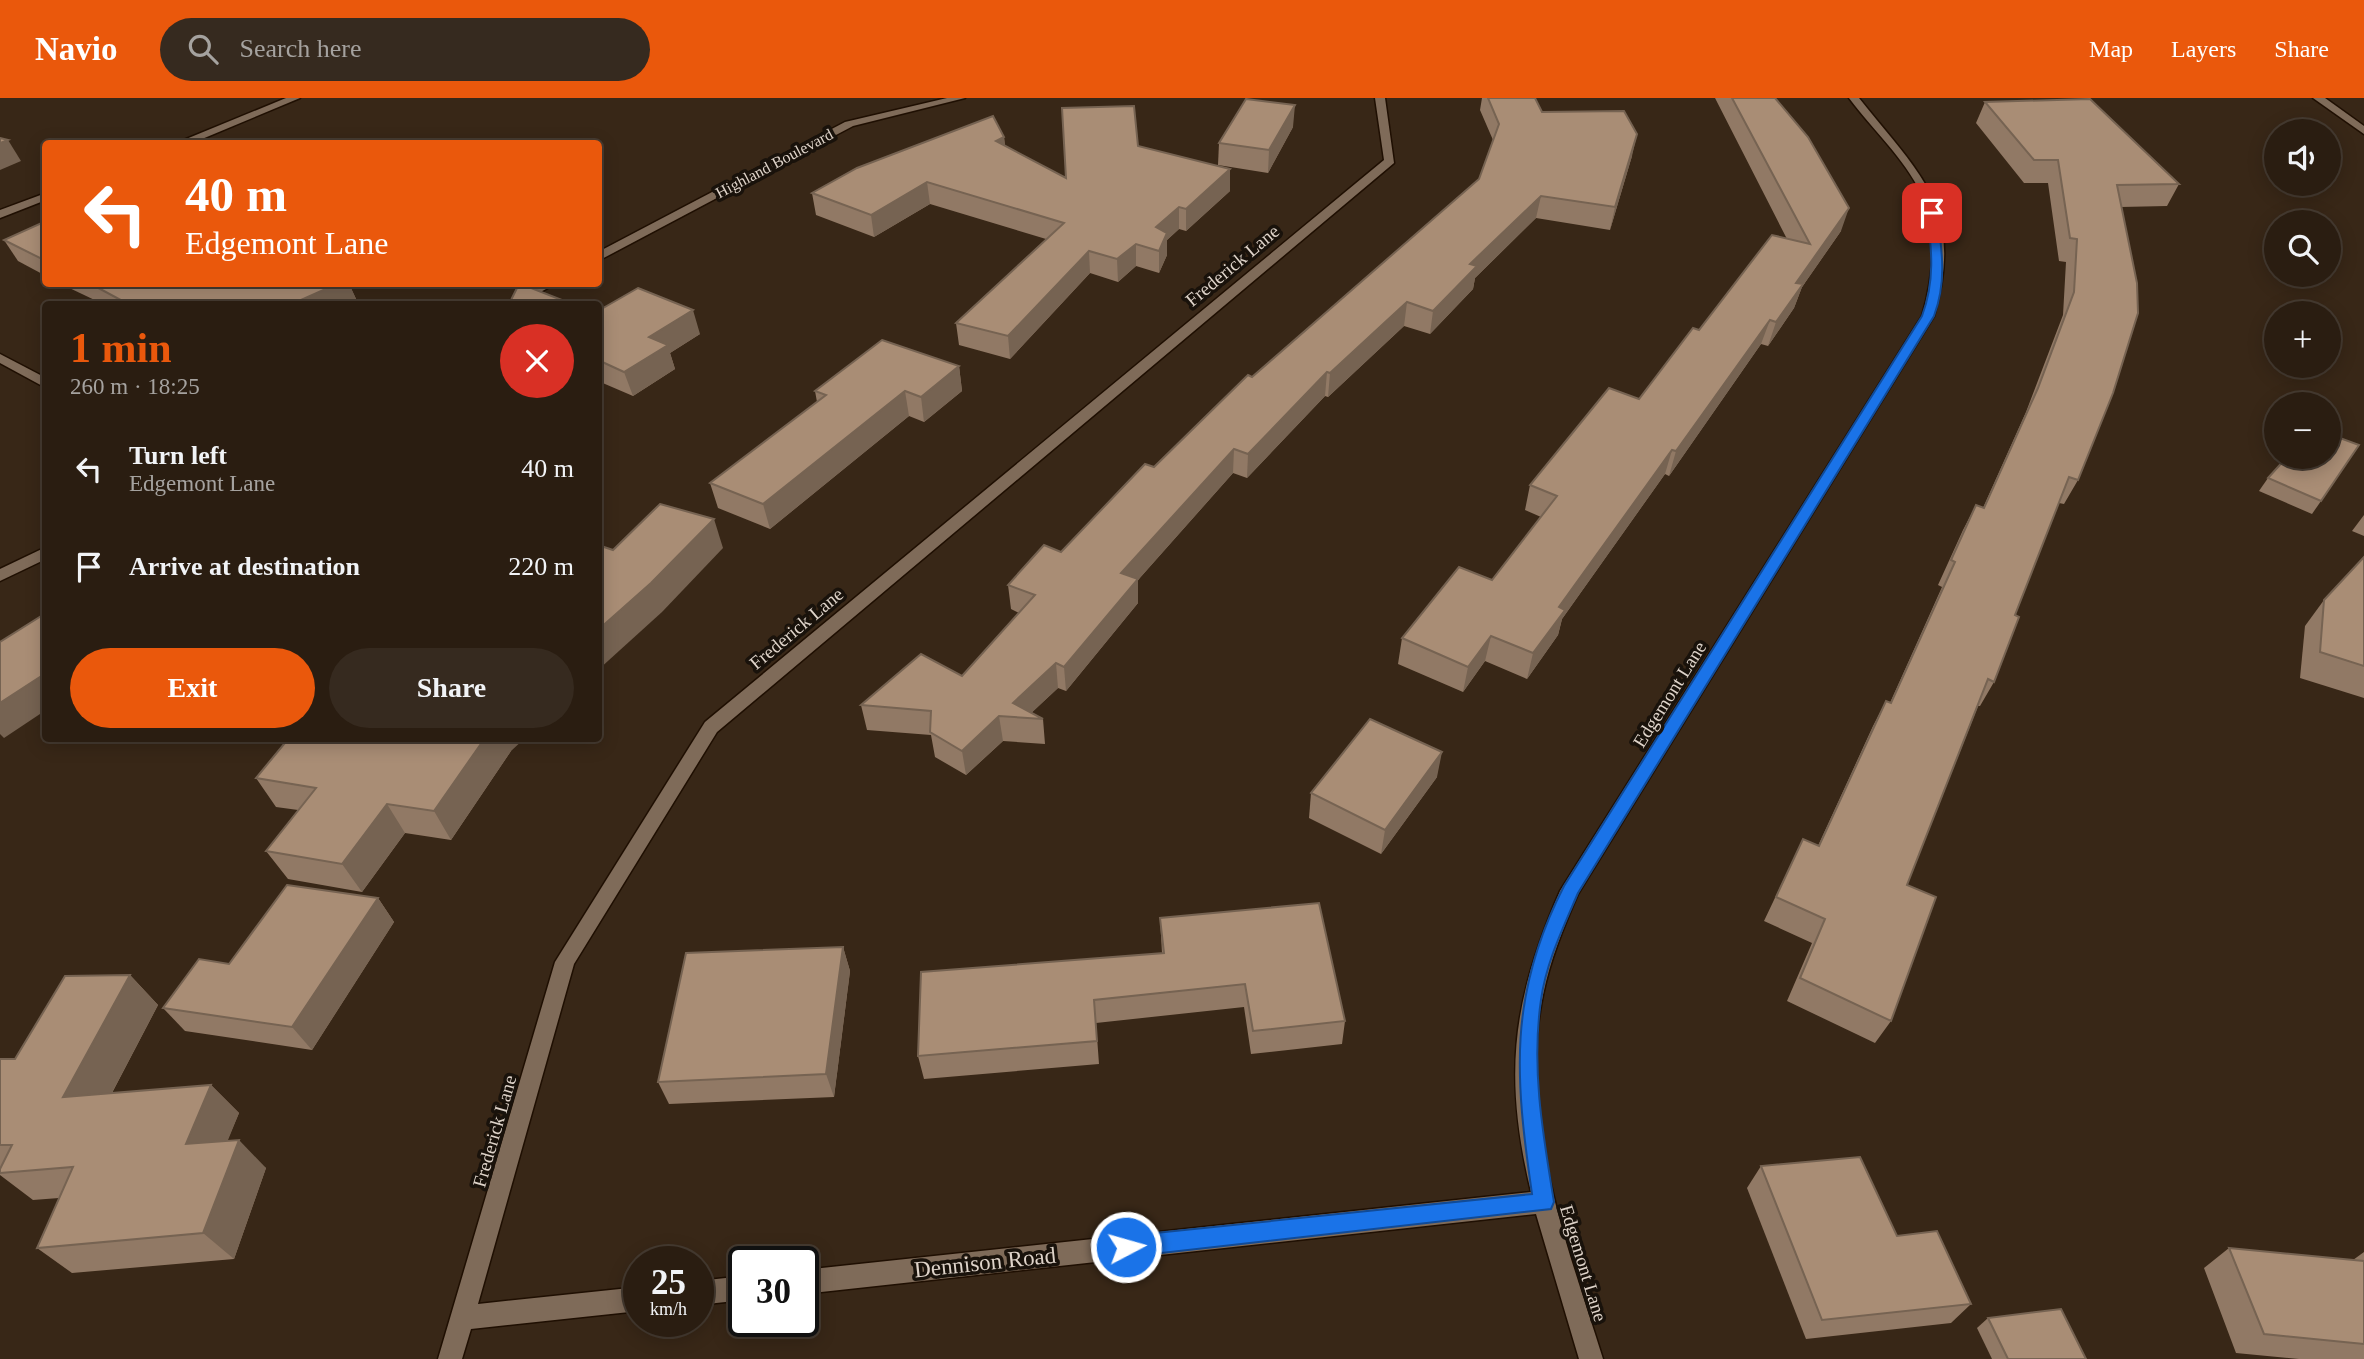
<!DOCTYPE html>
<meta charset="utf-8">
<style>
:root{--surface:#2a1d11;--page:#362a1f;--text:#f1f3f6;--muted:#a5a29f;--line:#463b31;--accent:#ea580c}
body{margin:0;font-family:"Times New Roman",serif;background:var(--page);color:var(--text);height:100vh;display:flex;flex-direction:column;font-size:26px;white-space:nowrap}
*{box-sizing:border-box;margin:0}
p{font-size:23px;color:var(--muted)}
.icon{flex:none;width:38px;height:38px;fill:none;stroke:currentColor;stroke-width:2;stroke-linecap:round;stroke-linejoin:round}
.map{position:relative;flex:1;overflow:hidden}
.sheet{position:absolute;left:42px;top:203px;width:560px;height:441px;display:flex;flex-direction:column;background:var(--surface);border-radius:7px;box-shadow:0 4px 18px #0003,0 0 0 2px var(--line)}
.sheet>*{flex:none}
.guide{position:absolute;left:42px;top:42px;width:560px;height:147px;border-radius:7px;box-shadow:0 4px 18px #0003,0 0 0 2px var(--line);background:#ea580c;color:#fff;overflow:hidden}
.buttons{position:absolute;left:2264px;top:21px;display:grid;gap:14px}
.buttons a{display:grid;place-items:center;width:77px;height:77px;border-radius:50%;background:var(--surface);box-shadow:0 4px 18px #0003,0 0 0 2px var(--line);font-size:35px}
.speed{position:absolute;left:623px;top:1148px;display:flex;gap:14px;font-size:35px;font-weight:700;text-align:center}
.speed>*{display:grid;place-content:center;width:91px;height:91px;border-radius:50%;background:var(--surface);box-shadow:0 4px 18px #0003,0 0 0 2px var(--line);line-height:1}
.speed small{font-size:18px;font-weight:400}
.speed .limit{border:4px solid #111;border-radius:10px;background:#fff;color:#111}
.pin{position:absolute;display:grid;place-items:center;width:60px;height:60px;color:#fff;margin:-30px;border-radius:14px;box-shadow:0 4px 10px #0006}
.me{position:absolute;width:77px;margin:-38px;rotate:84deg;stroke-linejoin:round;filter:drop-shadow(0 0 5px #0008)}
.turn{display:flex;align-items:center;gap:24px;height:147px;padding:0 28px;font-size:32px}
.turn .icon{width:91px;height:91px;stroke-width:2.5}
.turn b{display:block;font-size:49px;line-height:60px}
.round{display:grid;place-items:center;flex:none;width:74px;height:74px;border-radius:37px;background:var(--page)}
.summary{display:flex;align-items:center;justify-content:space-between;height:119px;padding:0 28px}
h1{font-size:42px;font-weight:700;line-height:52px;color:var(--accent)}
.button{display:flex;gap:14px;margin-top:auto;padding:14px 28px}
.button a{flex:1;height:80px;border-radius:42px;background:var(--accent);color:#fff;font-size:28px;font-weight:700;line-height:80px;text-align:center}
.button a+a{background:var(--page);color:var(--text)}
ul{padding:0;list-style:none}
li{display:flex;align-items:center;gap:21px;height:98px;padding:0 28px}
li div{flex:1}
li b{display:block;font-size:26px}
li em{font-style:normal}
header{display:flex;align-items:center;gap:42px;box-sizing:border-box;height:98px;padding:0 35px;background:var(--accent);color:#fff}
header strong{font-size:33px}
nav{display:flex;gap:38px;margin-inline-start:auto;font-size:24px}
.search{width:490px;height:63px;background:var(--page);display:flex;align-items:center;gap:18px;box-sizing:border-box;padding:0 24px;border-radius:38px;color:var(--muted);font-size:26px}
.map>svg:first-child{display:block}
</style>
<header>
<strong>Navio</strong>
<div class="search"><svg class="icon" aria-label="search" viewBox="0 0 24 24"><circle cx="10" cy="10" r="6"/><path d="M15 15l6 6"/></svg>Search here</div>
<nav><a>Map</a><a>Layers</a><a>Share</a></nav>
</header>
<div class="map">
<svg width="2364" height="1261" viewBox="0 0 2364 1261">
<rect width="100%" height="100%" fill="#382717"/>
<g fill="none" stroke-linecap="round" stroke-linejoin="round">
<g stroke="#1f0f02" stroke-width="3">
<g id="street">
<path d="M 286,0 L 300,0 L 190,46 L 174,46 Z"/>
<path d="M 947,0 L 965,0 L 853,28 L 598,163 L 598,154 L 845,24 Z"/>
<path d="M 1375,0 L 1385,0 L 1394,65 L 717,634 L 574,866 L 478,1206 L 639,1189 L 639,1213 L 471,1231 L 462,1261 L 438,1261 L 555,864 L 705,624 L 1384,62 Z"/>
<path d="M 1849,0 L 1859,0 C 1921,78 1965,110 1934,218 L 1578,796 C 1564,828 1550,862 1543,897 C 1517,1019 1567,1146 1603,1261 L 1579,1261 L 1536,1116 L 803,1196 L 803,1172 L 1531,1094 C 1503,977 1512,903 1560,793 L 1922,218 C 1933,181 1939,131 1921,95 C 1904,60 1872,31 1849,0 Z"/>
<path d="M 2313,0 L 2325,0 L 2364,28 L 2364,36 Z"/>
<path d="M 46,95 L 46,102 L 0,120 L 0,112 Z"/>
<path d="M 540,186 L 555,186 L 519,206 L 504,206 Z"/>
<path d="M 0,256 L 46,280 L 46,290 L 0,265 Z"/>
<path d="M 46,449 L 46,461 L 0,483 L 0,471 Z"/>
<path d="M 744,1178 L 744,1202 L 698,1207 L 698,1183 Z"/>
</g>
</g>
<use href="#street" fill="#7f6b59" fill-rule="evenodd"/>
</g>
<g fill="#917965">
<path d="M 1482,0 L 1535,0 L 1542,14 L 1632,58 L 1610,132 L 1536,120 L 1475,180 L 1473,191 L 1430,236 L 1404,228 L 1328,299 L 1325,298 L 1247,380 L 1233,375 L 1138,482 L 1138,505 L 1066,593 L 1058,590 L 1031,615 L 1043,621 L 1045,646 L 1003,643 L 966,677 L 935,659 L 931,637 L 867,632 L 861,607 L 962,578 L 1019,515 L 1011,511 L 1008,487 L 1061,454 L 1154,369 L 1252,279 L 1479,81 L 1493,42 L 1480,12 Z"/>
<path d="M 1715,0 L 1775,0 L 1841,133 L 1802,189 L 1794,210 L 1768,248 L 1761,246 L 1669,378 L 1665,376 L 1562,521 L 1558,537 L 1527,581 L 1485,563 L 1463,594 L 1398,566 L 1402,540 L 1492,482 L 1541,419 L 1525,412 L 1530,387 L 1639,301 L 1699,232 L 1787,141 Z"/>
<path d="M 1985,4 L 2179,86 L 2167,108 L 2121,109 L 2078,382 L 2064,406 L 2059,405 L 2015,517 L 1994,584 L 1980,608 L 1978,608 L 1907,787 L 1891,923 L 1875,945 L 1787,903 L 1812,845 L 1764,823 L 1803,741 L 1818,748 L 1873,628 L 1886,603 L 1890,605 L 1942,489 L 1938,487 L 1963,432 L 1976,407 L 1983,410 L 2026,314 L 2063,217 L 2066,164 L 2059,163 L 2048,85 L 2024,85 L 1976,25 Z"/>
<path d="M 1293,29 L 1268,75 L 1218,67 L 1219,45 Z"/>
<path d="M 1004,39 L 1005,48 L 1066,80 L 1138,48 L 1230,71 L 1230,93 L 1186,133 L 1179,131 L 1167,142 L 1167,157 L 1159,175 L 1136,168 L 1118,184 L 1090,175 L 1010,261 L 959,247 L 956,225 L 1046,141 L 930,106 L 874,139 L 816,117 L 812,95 Z"/>
<path d="M 46,123 L 46,178 L 18,163 L 4,142 Z"/>
<path d="M 61,186 L 349,186 L 357,203 L 349,206 L 103,206 Z"/>
<path d="M 598,213 L 700,236 L 670,255 L 675,271 L 633,298 L 598,283 Z"/>
<path d="M 959,268 L 962,293 L 924,324 L 909,318 L 770,431 L 718,410 L 710,385 L 817,304 L 815,293 Z"/>
<path d="M 2268,380 L 2321,403 L 2312,416 L 2259,393 Z"/>
<path d="M 2364,417 L 2364,438 L 2352,433 Z"/>
<path d="M 2364,459 L 2364,600 L 2300,580 L 2305,528 L 2324,502 Z"/>
<path d="M 511,653 L 451,742 L 405,735 L 362,794 L 288,781 L 266,753 L 298,712 L 276,709 L 256,680 Z"/>
<path d="M 1437,679 L 1381,756 L 1309,720 L 1311,695 Z"/>
<path d="M 378,800 L 394,824 L 312,952 L 185,933 L 163,910 L 229,866 Z"/>
<path d="M 1160,820 L 1345,923 L 1342,946 L 1251,956 L 1244,909 L 1096,925 L 1099,966 L 924,981 L 918,958 L 1162,855 Z"/>
<path d="M 843,849 L 850,873 L 834,999 L 669,1006 L 658,984 Z"/>
<path d="M 130,877 L 158,907 L 112,995 L 211,987 L 239,1015 L 227,1043 L 266,1070 L 234,1161 L 72,1175 L 37,1150 L 59,1100 L 33,1102 L 0,1077 L 0,961 L 15,961 Z"/>
<path d="M 1761,1068 L 1971,1206 L 1951,1225 L 1806,1241 L 1747,1090 Z"/>
<path d="M 2229,1150 L 2353,1162 L 2364,1154 L 2364,1261 L 2299,1261 L 2236,1255 L 2204,1170 Z"/>
<path d="M 1988,1220 L 2086,1261 L 1992,1261 L 1977,1230 Z"/>
</g>
<g fill="#766352">
<path d="M 1295,7 L 1293,29 L 1268,75 L 1269,52 Z"/>
<path d="M 1637,36 L 1632,58 L 1610,132 L 1615,109 Z"/>
<path d="M 1004,39 L 1006,60 L 996,43 Z"/>
<path d="M 8,42 L 21,63 L 0,72 L 0,45 Z"/>
<path d="M 1230,71 L 1230,93 L 1186,133 L 1186,111 Z"/>
<path d="M 927,84 L 930,106 L 874,139 L 871,117 Z"/>
<path d="M 1541,98 L 1536,120 L 1475,180 L 1473,191 L 1430,236 L 1433,213 L 1470,166 Z"/>
<path d="M 1179,109 L 1179,131 L 1167,142 L 1167,157 L 1159,175 L 1159,153 L 1156,129 Z"/>
<path d="M 1849,110 L 1841,133 L 1802,189 L 1794,210 L 1768,248 L 1776,224 L 1796,185 Z"/>
<path d="M 1136,146 L 1136,168 L 1118,184 L 1117,161 Z"/>
<path d="M 1089,153 L 1090,175 L 1010,261 L 1008,238 Z"/>
<path d="M 337,186 L 349,186 L 357,203 L 349,206 L 292,206 Z"/>
<path d="M 1407,204 L 1404,228 L 1328,299 L 1330,275 Z"/>
<path d="M 693,212 L 700,236 L 670,255 L 675,271 L 633,298 L 624,274 L 649,239 Z"/>
<path d="M 1770,222 L 1761,246 L 1669,378 L 1676,353 Z"/>
<path d="M 959,268 L 962,293 L 924,324 L 921,299 Z"/>
<path d="M 1327,274 L 1325,298 L 1247,380 L 1248,356 Z"/>
<path d="M 905,293 L 909,318 L 770,431 L 763,406 Z"/>
<path d="M 1234,351 L 1233,375 L 1138,482 L 1138,505 L 1066,593 L 1064,569 L 1121,475 Z"/>
<path d="M 1672,352 L 1665,376 L 1562,521 L 1558,537 L 1527,581 L 1533,555 L 1559,509 Z"/>
<path d="M 714,421 L 723,450 L 662,514 L 598,572 L 598,532 Z"/>
<path d="M 1491,538 L 1485,563 L 1463,594 L 1468,569 Z"/>
<path d="M 1056,565 L 1058,590 L 1026,620 L 1013,605 Z"/>
<path d="M 46,575 L 46,612 L 4,640 L 0,636 L 0,605 Z"/>
<path d="M 999,618 L 1003,643 L 966,677 L 962,653 Z"/>
<path d="M 485,640 L 525,640 L 511,653 L 451,742 L 434,713 Z"/>
<path d="M 1442,654 L 1437,679 L 1381,756 L 1385,732 Z"/>
<path d="M 387,706 L 405,735 L 362,794 L 342,766 Z"/>
<path d="M 378,800 L 394,824 L 312,952 L 292,929 Z"/>
<path d="M 843,849 L 850,873 L 834,999 L 826,976 Z"/>
<path d="M 130,877 L 158,907 L 95,1027 L 63,999 Z"/>
<path d="M 211,987 L 239,1015 L 215,1074 L 186,1046 Z"/>
<path d="M 239,1042 L 266,1070 L 234,1161 L 203,1135 Z"/>
</g>
<g fill="#a98d75" stroke="#766352" stroke-width="2">
<path d="M 1488,0 L 1535,0 L 1542,14 L 1624,13 L 1637,36 L 1615,109 L 1541,98 L 1470,166 L 1477,168 L 1433,213 L 1407,204 L 1330,275 L 1327,274 L 1248,356 L 1234,351 L 1121,475 L 1138,481 L 1064,569 L 1056,565 L 1013,605 L 1043,621 L 999,618 L 962,653 L 930,634 L 931,613 L 861,607 L 921,556 L 962,578 L 1035,497 L 1008,487 L 1044,447 L 1061,454 L 1145,366 L 1154,369 L 1248,277 L 1252,279 L 1479,81 L 1499,26 Z"/>
<path d="M 1732,0 L 1775,0 L 1808,39 L 1849,110 L 1796,185 L 1803,186 L 1776,224 L 1770,222 L 1676,353 L 1672,352 L 1559,509 L 1565,512 L 1533,555 L 1491,538 L 1468,569 L 1402,540 L 1459,469 L 1492,482 L 1557,398 L 1530,387 L 1609,290 L 1639,301 L 1693,230 L 1699,232 L 1772,137 L 1810,146 Z"/>
<path d="M 1246,1 L 1295,7 L 1269,52 L 1219,45 Z"/>
<path d="M 2090,1 L 2179,86 L 2117,87 L 2137,185 L 2138,215 L 2113,295 L 2078,382 L 2069,379 L 2015,517 L 2019,519 L 1994,584 L 1988,581 L 1907,787 L 1936,799 L 1891,923 L 1800,880 L 1825,821 L 1776,799 L 1803,741 L 1819,748 L 1886,603 L 1891,605 L 1955,464 L 1951,462 L 1976,407 L 1984,410 L 2038,290 L 2074,194 L 2077,141 L 2070,140 L 2058,62 L 2034,62 L 1985,4 Z"/>
<path d="M 1134,8 L 1138,48 L 1230,71 L 1186,111 L 1179,109 L 1156,129 L 1167,135 L 1159,153 L 1136,146 L 1117,161 L 1089,153 L 1008,238 L 956,225 L 1064,125 L 927,84 L 871,117 L 812,95 L 857,70 L 993,18 L 1004,39 L 996,43 L 1066,80 L 1062,10 Z"/>
<path d="M 0,40 L 8,42 L 0,45 Z"/>
<path d="M 46,123 L 46,163 L 4,142 Z"/>
<path d="M 91,186 L 337,186 L 292,206 L 128,206 Z"/>
<path d="M 519,186 L 521,186 L 572,206 L 509,206 Z"/>
<path d="M 638,190 L 693,212 L 649,239 L 668,247 L 624,274 L 598,262 L 598,213 Z"/>
<path d="M 882,242 L 959,268 L 921,299 L 905,293 L 763,406 L 710,385 L 826,297 L 815,293 Z"/>
<path d="M 2329,336 L 2359,347 L 2321,403 L 2268,380 L 2287,359 L 2329,359 Z"/>
<path d="M 660,406 L 714,421 L 651,485 L 598,532 L 598,447 L 613,452 Z"/>
<path d="M 2364,459 L 2364,568 L 2320,554 L 2324,502 Z"/>
<path d="M 46,515 L 46,575 L 0,605 L 0,544 Z"/>
<path d="M 1370,621 L 1442,654 L 1385,732 L 1311,695 Z"/>
<path d="M 289,640 L 485,640 L 434,713 L 387,706 L 342,766 L 266,753 L 316,690 L 256,680 Z"/>
<path d="M 287,787 L 378,800 L 292,929 L 163,910 L 199,861 L 229,866 Z"/>
<path d="M 1319,805 L 1345,923 L 1253,933 L 1245,886 L 1094,902 L 1097,943 L 918,958 L 921,874 L 1164,855 L 1160,820 Z"/>
<path d="M 843,849 L 826,976 L 658,984 L 686,855 Z"/>
<path d="M 130,877 L 63,999 L 211,987 L 186,1046 L 239,1042 L 203,1135 L 37,1150 L 73,1069 L 0,1075 L 0,1071 L 12,1047 L 0,1047 L 0,961 L 15,961 L 65,878 Z"/>
<path d="M 1860,1059 L 1897,1138 L 1937,1133 L 1971,1206 L 1822,1222 L 1761,1068 Z"/>
<path d="M 2229,1150 L 2364,1163 L 2364,1246 L 2264,1236 Z"/>
<path d="M 2061,1211 L 2086,1261 L 2008,1261 L 1988,1220 Z"/>
</g>
<path fill="#1a73e8" stroke="#114b97" stroke-width="2" d="M 1932,112 L 1937,115 C 1942,152 1947,183 1934,218 L 1578,795 C 1563,830 1546,865 1541,902 C 1531,970 1543,1037 1554,1104 L 1551,1111 L 1126,1159 L 1119,1156 L 1116,1149 L 1119,1142 L 1126,1138 L 1532,1096 C 1515,979 1508,897 1564,788 L 1922,218 C 1935,183 1932,152 1927,115 Z"/>
<g text-anchor="middle" stroke-width="7" stroke-linejoin="round" paint-order="stroke">
<g font-size="16" fill="#ded3c9" stroke="#19120b">
<text transform="translate(774 65) rotate(-28)" y="6">Highland Boulevard</text>
</g>
<g font-size="19" fill="#ded3c9" stroke="#19120b">
<text transform="translate(1232 167) rotate(-40)" y="7">Frederick Lane</text>
<text transform="translate(796 530) rotate(-40)" y="7">Frederick Lane</text>
<text transform="translate(1669 596) rotate(-58)" y="7">Edgemont Lane</text>
<text transform="translate(494 1033) rotate(-74)" y="7">Frederick Lane</text>
<text transform="translate(1584 1165) rotate(73)" y="7">Edgemont Lane</text>
</g>
<g font-size="23" fill="#ded3c9" stroke="#19120b">
<text transform="translate(985 1164) rotate(-6)" y="8">Dennison Road</text>
</g>
</g>
</svg>
<div class="buttons">
<a><svg class="icon" aria-label="sound" viewBox="0 0 24 24"><path d="M4 9h4l5-4v14l-5-4H4zM17 9q2 3 0 6"/></svg></a>
<a><svg class="icon" aria-label="search" viewBox="0 0 24 24"><circle cx="10" cy="10" r="6"/><path d="M15 15l6 6"/></svg></a>
<a>+</a>
<a>−</a>
</div>
<div class="speed"><div>25<small>km/h</small></div><div class="limit">30</div></div>
<div class="pin" style="left:1932px;top:115px;background:#d93025"><svg class="icon" aria-label="arrive" viewBox="0 0 24 24"><path d="M6 21V4h12l-3 4 3 4H6"/></svg></div>
<svg class="me" style="left:1126px;top:1149px" viewBox="-20 -20 40 40"><circle r="17" fill="#1a73e8" stroke="#fff" stroke-width="3"/><path d="M0-11L8 9 0 5-8 9z" fill="#fff"/></svg>
<div class="guide">
<div class="turn"><svg class="icon" aria-label="left" viewBox="0 0 24 24"><path d="M17 20v-9H6M10 6l-5 5 5 5"/></svg><div><b>40 m</b>Edgemont Lane</div></div>
</div>
<section class="sheet">
<div class="summary"><div><h1>1 min</h1><p>260 m · 18:25</p></div><a class="round" style="background:#d93025;color:#fff"><svg class="icon" aria-label="close" viewBox="0 0 24 24"><path d="M6 6l12 12M18 6L6 18"/></svg></a></div>
<ul>
<li><svg class="icon" aria-label="left" viewBox="0 0 24 24"><path d="M17 20v-9H6M10 6l-5 5 5 5"/></svg><div><b>Turn left</b><p>Edgemont Lane</p></div><em>40 m</em></li>
<li><svg class="icon" aria-label="arrive" viewBox="0 0 24 24"><path d="M6 21V4h12l-3 4 3 4H6"/></svg><div><b>Arrive at destination</b></div><em>220 m</em></li>
</ul>
<div class="button"><a>Exit</a><a>Share</a></div>
</section>
</div>
